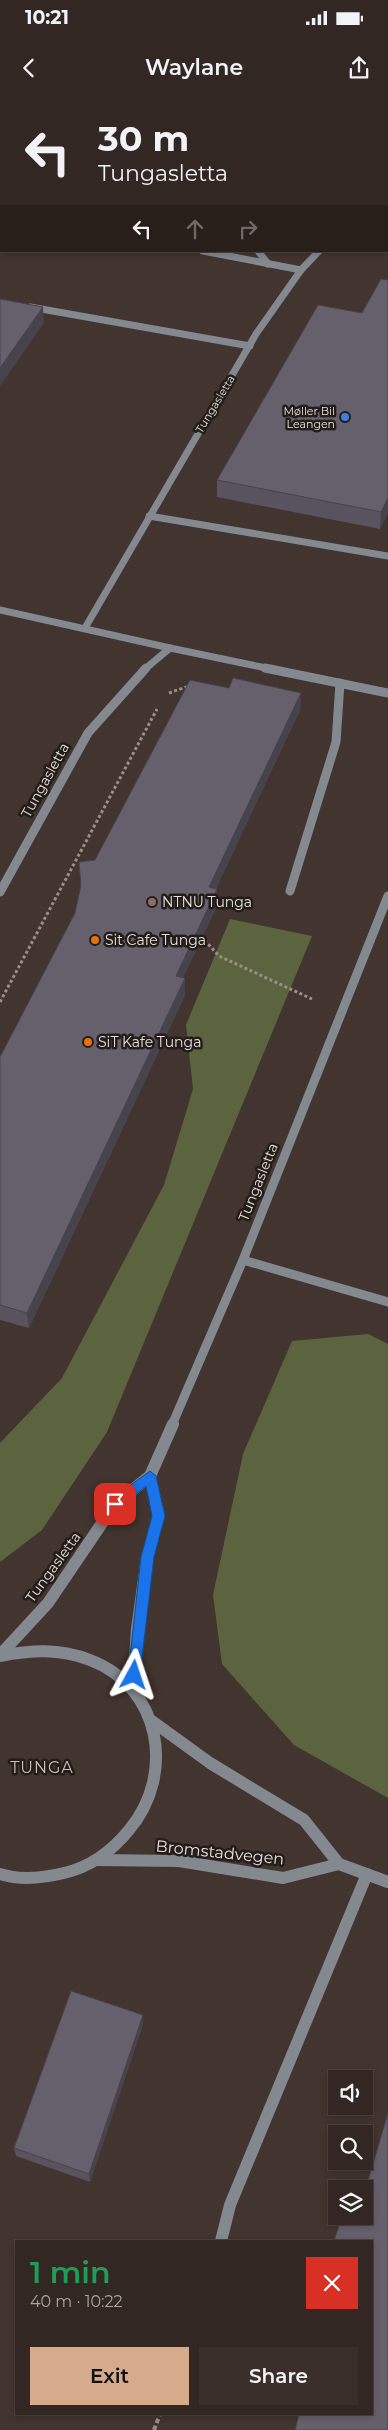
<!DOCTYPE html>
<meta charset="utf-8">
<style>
:root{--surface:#322722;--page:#3a2f2a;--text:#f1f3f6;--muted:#a8a5a5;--line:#4d4440;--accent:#d6ab8b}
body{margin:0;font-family:Montserrat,sans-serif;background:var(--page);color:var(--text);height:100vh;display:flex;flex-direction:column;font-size:19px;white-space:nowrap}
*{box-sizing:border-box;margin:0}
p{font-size:16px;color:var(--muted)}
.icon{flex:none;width:28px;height:28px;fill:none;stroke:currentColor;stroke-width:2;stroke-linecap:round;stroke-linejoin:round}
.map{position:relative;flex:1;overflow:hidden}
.panel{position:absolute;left:15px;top:2140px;width:358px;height:175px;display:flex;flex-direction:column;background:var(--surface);border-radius:0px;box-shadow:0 2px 8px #0003,0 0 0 1px var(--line)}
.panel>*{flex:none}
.guide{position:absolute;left:0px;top:0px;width:389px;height:152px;box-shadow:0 2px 8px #0003,0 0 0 1px var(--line);background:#322722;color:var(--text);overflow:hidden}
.fabs{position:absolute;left:328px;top:1970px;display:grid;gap:10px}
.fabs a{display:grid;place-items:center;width:45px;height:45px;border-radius:0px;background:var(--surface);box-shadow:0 2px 8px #0003,0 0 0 1px var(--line);font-size:25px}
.pin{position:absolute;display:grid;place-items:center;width:42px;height:42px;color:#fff;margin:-21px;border-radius:10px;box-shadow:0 2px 8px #0006}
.me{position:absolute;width:55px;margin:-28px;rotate:5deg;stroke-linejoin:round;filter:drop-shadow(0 0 4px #0008)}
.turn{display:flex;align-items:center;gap:18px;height:105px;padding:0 15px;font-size:22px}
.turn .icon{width:65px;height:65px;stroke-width:2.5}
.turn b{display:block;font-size:35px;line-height:42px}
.lanes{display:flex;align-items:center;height:48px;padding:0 15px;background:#0003;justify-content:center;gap:25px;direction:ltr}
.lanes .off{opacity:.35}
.round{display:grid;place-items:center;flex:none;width:52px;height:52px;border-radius:0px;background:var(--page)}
.summary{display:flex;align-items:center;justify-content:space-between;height:85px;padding:0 15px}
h1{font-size:30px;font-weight:600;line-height:38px;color:#1e9e55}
.button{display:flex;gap:10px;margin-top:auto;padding:10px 15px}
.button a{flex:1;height:58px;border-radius:0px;background:var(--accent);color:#111;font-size:20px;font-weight:600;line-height:58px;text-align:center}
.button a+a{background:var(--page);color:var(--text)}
.status{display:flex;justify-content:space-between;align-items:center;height:35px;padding:0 25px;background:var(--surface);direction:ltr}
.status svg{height:14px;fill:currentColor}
header{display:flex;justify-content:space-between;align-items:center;height:65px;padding:0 15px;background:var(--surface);font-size:22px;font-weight:600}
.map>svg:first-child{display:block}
</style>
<div class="status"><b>10:21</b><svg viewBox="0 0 49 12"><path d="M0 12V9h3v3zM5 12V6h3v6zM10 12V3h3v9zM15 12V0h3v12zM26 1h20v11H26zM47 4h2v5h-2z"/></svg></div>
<header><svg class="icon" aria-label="back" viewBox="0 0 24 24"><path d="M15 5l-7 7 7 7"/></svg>Waylane<svg class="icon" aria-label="share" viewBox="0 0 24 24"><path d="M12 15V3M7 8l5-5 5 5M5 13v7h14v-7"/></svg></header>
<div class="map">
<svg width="388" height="2330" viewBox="0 0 388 2330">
<rect width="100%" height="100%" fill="#42342e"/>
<g fill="#5b643e">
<path d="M 230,819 L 312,836 L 107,1332 L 42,1430 L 0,1462 L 0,1343 L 62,1278 L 164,1085 L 193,989 L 186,925 Z"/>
<path d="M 368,1234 L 388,1244 L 388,1698 L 294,1645 L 222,1564 L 213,1495 L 243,1354 L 292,1241 Z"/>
</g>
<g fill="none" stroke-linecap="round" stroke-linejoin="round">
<g stroke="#998e89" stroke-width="3" stroke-dasharray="3 2.5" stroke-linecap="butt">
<path d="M 169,593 L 189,586"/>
<path d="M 201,836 L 219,856 L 312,899"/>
<path d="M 0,902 L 157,609"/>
</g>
<path stroke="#998e89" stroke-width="4" stroke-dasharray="4.5 3" stroke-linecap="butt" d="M 154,2330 L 160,2314"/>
<g stroke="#83898e" stroke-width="7">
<path d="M 258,151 L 268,164"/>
<path d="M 301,170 L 319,151"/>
<path d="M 30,207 L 250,246"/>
<path d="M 149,416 L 388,456"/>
<path d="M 0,510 L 170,548"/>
<path d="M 85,528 L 256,234 L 301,170 L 203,151"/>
<path d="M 145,569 L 170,548 L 271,569"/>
</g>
<g stroke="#83898e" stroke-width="9">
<path d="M 265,568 L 388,593"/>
<path d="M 290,791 L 336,642 L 340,583"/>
<path d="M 0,792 L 88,633 L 146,568"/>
<path d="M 243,1160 L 388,1202"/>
</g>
<path stroke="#83898e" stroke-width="12" d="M 221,2141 L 230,2105 L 367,1774"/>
<path stroke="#83898e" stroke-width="9" d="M 172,1325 L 243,1160 L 388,796"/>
<g stroke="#83898e" stroke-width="12">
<path d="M 0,1555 L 48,1503 L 115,1404 L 150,1376 L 173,1324"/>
<path d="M 0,1556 C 31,1550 59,1548 90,1560 C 161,1587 176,1674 129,1730 C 112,1751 90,1767 64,1773 C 43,1778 21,1781 0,1774"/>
<path d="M 133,1590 L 137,1529 L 147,1457 L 159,1416 L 150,1376"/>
<path d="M 152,1621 L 210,1663 L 304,1720 L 339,1764 L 388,1782"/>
<path d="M 96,1760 L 179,1761 L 283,1778 L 339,1764"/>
</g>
</g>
<g fill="#58535e">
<path d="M 0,0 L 388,0 L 388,42 L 388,1 L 1,1 L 1,81 L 0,80 Z"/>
<path d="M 362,213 L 388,412 L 380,429 L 217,397 L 217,380 Z"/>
<path d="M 229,588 L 301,593 L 300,610 L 216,788 L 217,789 L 217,806 L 183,877 L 185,895 L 29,1228 L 0,1220 L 0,957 L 75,813 L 81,787 L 79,762 L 95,760 Z"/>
<path d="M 143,1924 L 90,2082 L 16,2056 L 14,2048 Z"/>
</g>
<g fill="#47434c">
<path d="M 43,207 L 44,223 L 0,286 L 0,268 Z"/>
<path d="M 388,398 L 388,412 L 380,429 L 381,412 Z"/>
<path d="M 301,593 L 300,610 L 209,804 L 209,787 Z"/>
<path d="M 217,789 L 217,806 L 176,892 L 176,876 Z"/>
<path d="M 185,878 L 185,895 L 29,1228 L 27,1213 Z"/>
<path d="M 143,1915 L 143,1924 L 90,2082 L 89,2074 Z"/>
</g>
<g fill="#66606d" stroke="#47434c">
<path d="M 0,0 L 388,0 L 388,26 L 388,1 L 1,1 L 1,65 L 0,65 Z"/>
<path d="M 381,179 L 388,180 L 388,398 L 381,412 L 217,380 L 318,205 L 362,213 Z"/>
<path d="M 0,199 L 43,207 L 0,268 Z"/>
<path d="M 233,578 L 301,593 L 209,787 L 217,789 L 176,876 L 185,878 L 27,1213 L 0,1205 L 0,957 L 75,813 L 81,785 L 79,762 L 95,760 L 190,580 L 229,588 Z"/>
<path d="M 71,1891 L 143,1915 L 89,2074 L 14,2048 Z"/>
<path d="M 388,2013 L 388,2330 L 295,2330 L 299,2314 L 371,2314 L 371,2141 L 334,2141 L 342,2116 L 357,2117 L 357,2116 L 364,2116 L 364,2094 Z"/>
</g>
<path fill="#1a73e8" stroke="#114b97" d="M 150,1371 L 156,1376 L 165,1416 L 154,1457 L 140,1575 L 139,1579 L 134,1581 L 129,1579 L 128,1575 L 141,1457 L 152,1416 L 146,1386 L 119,1408 L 110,1408 L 109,1404 L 110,1400 Z"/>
<circle fill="#3f7fe0" stroke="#231d1a" stroke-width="2" cx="345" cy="317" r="5"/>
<circle fill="#8d6e63" stroke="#231d1a" stroke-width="2" cx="152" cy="802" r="5"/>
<g fill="#e8710a" stroke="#231d1a" stroke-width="2">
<circle cx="95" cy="840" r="5"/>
<circle cx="88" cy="942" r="5"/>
</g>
<g text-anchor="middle" stroke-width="5" stroke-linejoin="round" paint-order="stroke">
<g font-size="11" fill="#e8dfdb" stroke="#231d1a">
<text transform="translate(215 304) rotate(-59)" y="4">Tungasletta</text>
</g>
<g font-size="11" fill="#e8dfdb" stroke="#231d1a" text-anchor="end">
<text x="335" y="315">Møller Bil<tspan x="335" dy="13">Leangen</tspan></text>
</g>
<g font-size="14" fill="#e8dfdb" stroke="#231d1a">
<text transform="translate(45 680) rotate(-61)" y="5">Tungasletta</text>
<text transform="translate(258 1082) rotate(-68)" y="5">Tungasletta</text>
<text transform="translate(53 1467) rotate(-54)" y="5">Tungasletta</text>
</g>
<g font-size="14" fill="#e8dfdb" stroke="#231d1a" text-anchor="start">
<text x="162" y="807">NTNU Tunga</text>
<text x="105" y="845">Sit Cafe Tunga</text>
<text x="98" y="947">SiT Kafe Tunga</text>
</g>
<g font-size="16" letter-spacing="1" fill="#cdbcb5" stroke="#231d1a">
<text x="42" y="1673">TUNGA</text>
</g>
<g font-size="16" fill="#e8dfdb" stroke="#231d1a">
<text transform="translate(220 1752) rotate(6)" y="6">Bromstadvegen</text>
</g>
</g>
</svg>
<div class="fabs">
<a><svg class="icon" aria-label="sound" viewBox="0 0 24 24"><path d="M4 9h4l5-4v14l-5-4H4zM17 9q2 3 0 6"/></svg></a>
<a><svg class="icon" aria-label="search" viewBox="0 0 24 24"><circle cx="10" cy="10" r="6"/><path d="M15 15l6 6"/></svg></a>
<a><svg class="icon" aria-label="layers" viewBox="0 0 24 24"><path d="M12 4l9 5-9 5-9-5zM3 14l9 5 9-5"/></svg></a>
</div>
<div class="pin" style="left:115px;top:1404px;background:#d93025"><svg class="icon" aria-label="arrive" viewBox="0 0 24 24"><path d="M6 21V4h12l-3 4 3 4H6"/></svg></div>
<svg class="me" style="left:134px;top:1575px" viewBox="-20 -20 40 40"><path d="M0-17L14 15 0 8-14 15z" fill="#1a73e8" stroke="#fff" stroke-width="4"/></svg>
<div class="guide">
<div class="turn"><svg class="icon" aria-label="left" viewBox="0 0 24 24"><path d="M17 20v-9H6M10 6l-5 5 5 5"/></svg><div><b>30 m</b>Tungasletta</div></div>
<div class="lanes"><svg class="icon" aria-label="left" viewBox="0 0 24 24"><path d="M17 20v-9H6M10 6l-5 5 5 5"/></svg><svg class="icon off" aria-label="ahead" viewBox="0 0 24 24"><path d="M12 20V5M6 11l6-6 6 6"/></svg><svg class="icon off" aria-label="right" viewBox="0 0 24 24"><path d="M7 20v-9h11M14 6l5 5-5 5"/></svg></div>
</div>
<section class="panel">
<div class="summary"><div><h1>1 min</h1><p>40 m · 10:22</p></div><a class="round" style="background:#d93025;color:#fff"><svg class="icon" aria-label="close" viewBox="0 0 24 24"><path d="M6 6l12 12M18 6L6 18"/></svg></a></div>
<div class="button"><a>Exit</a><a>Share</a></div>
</section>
</div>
